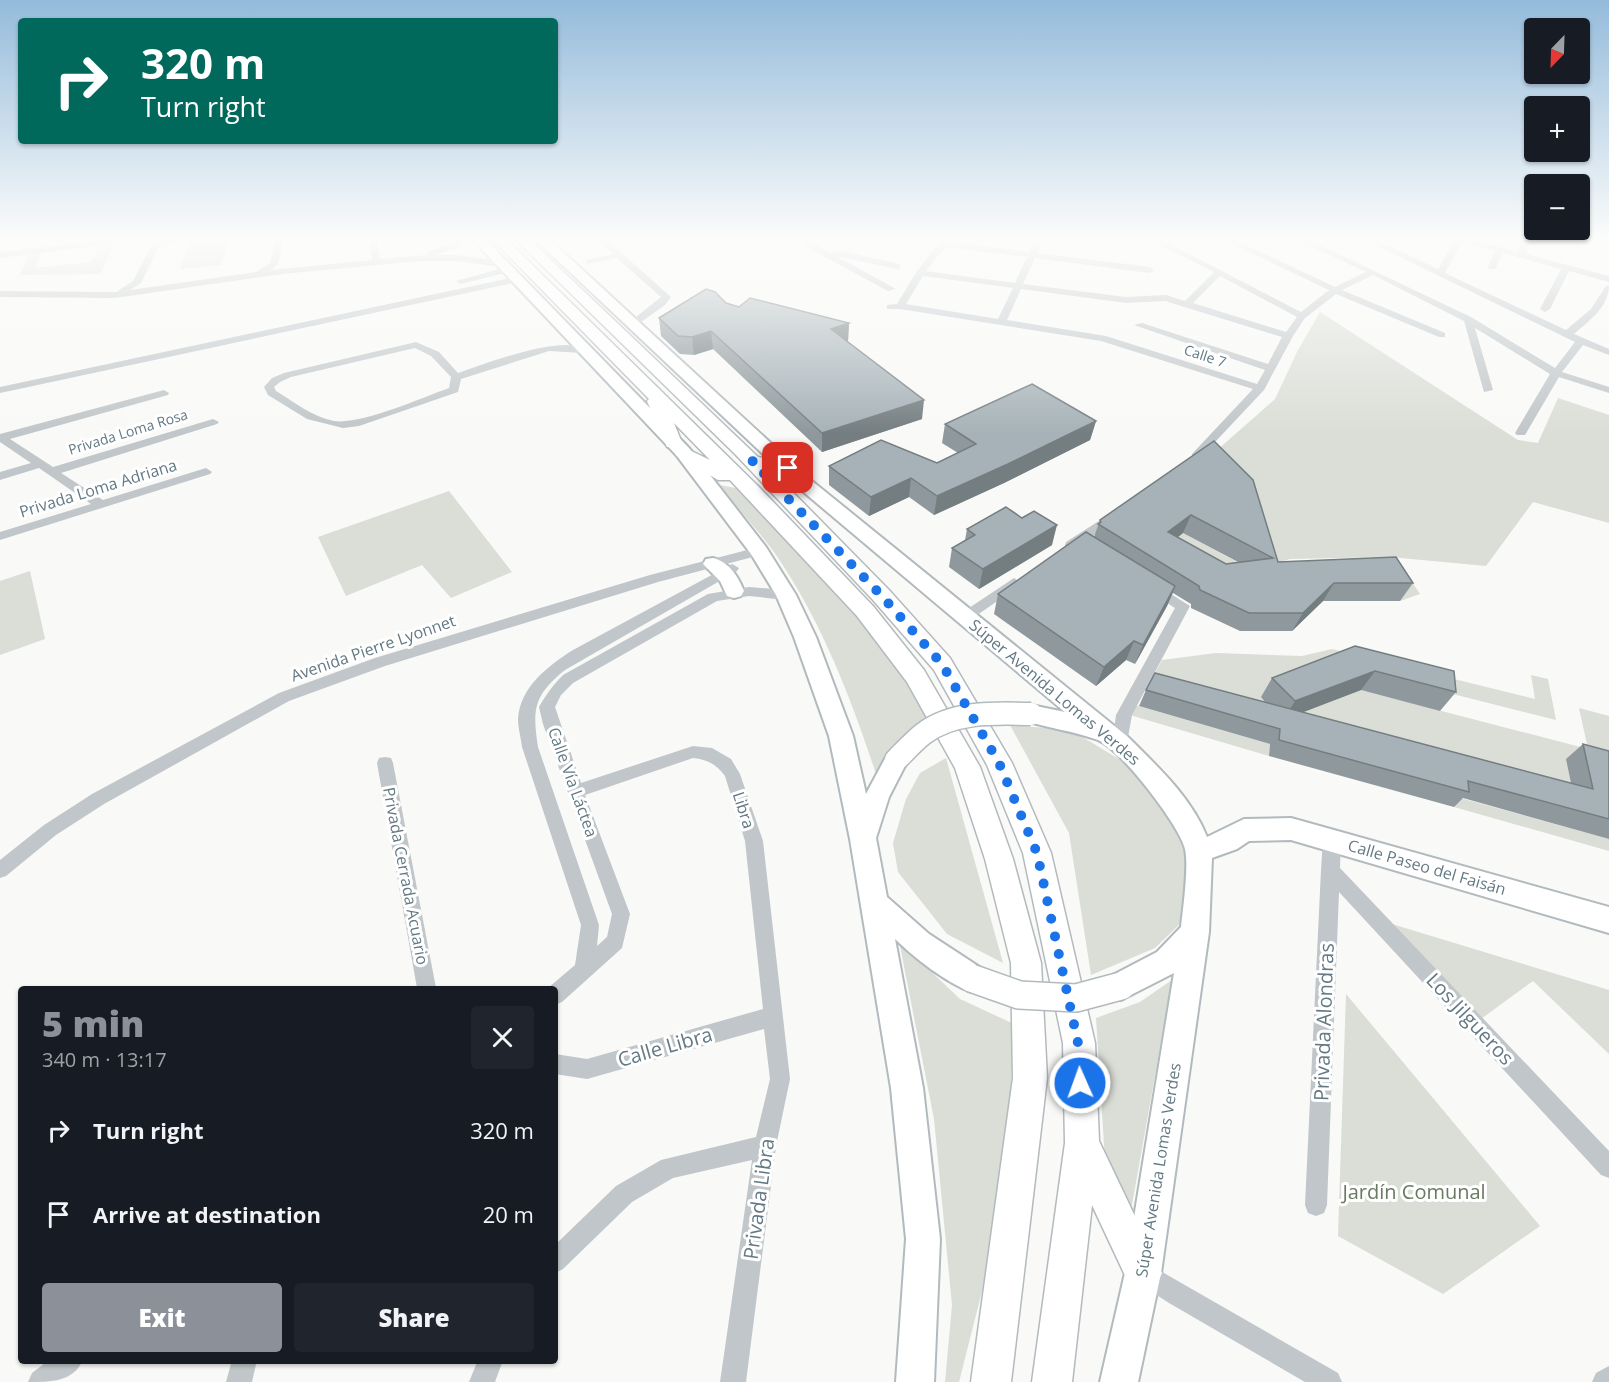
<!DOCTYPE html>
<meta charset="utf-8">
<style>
:root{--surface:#171b24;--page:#20242c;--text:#f1f3f6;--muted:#9ea1a6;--accent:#8c9099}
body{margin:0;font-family:"Open Sans",sans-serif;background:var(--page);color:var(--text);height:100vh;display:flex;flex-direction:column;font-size:22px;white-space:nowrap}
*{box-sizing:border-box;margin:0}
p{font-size:20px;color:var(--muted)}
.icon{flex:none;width:33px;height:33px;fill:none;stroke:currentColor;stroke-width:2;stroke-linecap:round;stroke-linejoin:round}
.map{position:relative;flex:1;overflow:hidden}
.drawer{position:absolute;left:18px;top:986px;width:540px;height:378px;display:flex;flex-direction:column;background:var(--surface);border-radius:6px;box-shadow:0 2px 4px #0004}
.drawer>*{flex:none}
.hud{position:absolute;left:18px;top:18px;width:540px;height:126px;border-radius:6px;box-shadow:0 2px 4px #0004;background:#00695c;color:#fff;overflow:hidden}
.needle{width:39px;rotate:203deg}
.buttons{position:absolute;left:1524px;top:18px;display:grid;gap:12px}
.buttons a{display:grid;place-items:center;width:66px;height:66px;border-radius:6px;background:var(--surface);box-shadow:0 2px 4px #0004;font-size:30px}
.pin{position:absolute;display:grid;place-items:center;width:51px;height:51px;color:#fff;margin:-26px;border-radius:12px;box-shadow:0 3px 9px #0006}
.me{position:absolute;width:66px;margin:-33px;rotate:358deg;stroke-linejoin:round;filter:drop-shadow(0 0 4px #0008)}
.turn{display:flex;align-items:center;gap:21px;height:126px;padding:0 24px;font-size:27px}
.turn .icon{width:78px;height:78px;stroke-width:2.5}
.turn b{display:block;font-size:42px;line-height:51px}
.round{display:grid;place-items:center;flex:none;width:63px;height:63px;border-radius:6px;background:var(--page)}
.overview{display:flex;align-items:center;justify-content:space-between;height:102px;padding:0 24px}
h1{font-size:36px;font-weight:800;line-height:45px;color:var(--accent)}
.action{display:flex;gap:12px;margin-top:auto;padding:12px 24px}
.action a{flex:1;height:69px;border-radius:6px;background:var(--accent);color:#fff;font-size:24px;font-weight:800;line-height:69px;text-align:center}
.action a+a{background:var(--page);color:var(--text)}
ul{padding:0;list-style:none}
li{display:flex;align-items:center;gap:18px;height:84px;padding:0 24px}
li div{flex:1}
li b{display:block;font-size:22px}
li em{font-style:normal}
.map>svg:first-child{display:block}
</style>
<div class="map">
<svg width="1609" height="1382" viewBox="0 0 1609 1382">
<rect width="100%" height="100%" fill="#f9f9f7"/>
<g fill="#daded6">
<path d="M 208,240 L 229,240 L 221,265 L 180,269 L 190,242 Z"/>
<path d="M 114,245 L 100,274 L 20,275 L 28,255 L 42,253 L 35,268 L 91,262 L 99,247 Z"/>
<path d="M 1320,312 L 1518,440 L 1538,443 L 1558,398 L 1609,415 L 1609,523 L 1533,502 L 1486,566 L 1390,557 L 1290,559 L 1268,565 L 1400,564 L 1420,594 L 1400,601 L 1383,575 L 1268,580 L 1207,459 L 1275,399 L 1298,350 Z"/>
<path d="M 719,485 L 736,488 L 860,613 L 933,715 L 877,777 C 853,704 826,632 784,567 C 766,538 740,512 719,485 Z"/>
<path d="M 449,491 L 512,572 L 451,598 L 422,565 L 346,596 L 318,537 Z"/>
<path d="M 1183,533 L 1237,562 L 1240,579 L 1161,550 Z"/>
<path d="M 30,571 L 45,639 L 0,655 L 0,581 Z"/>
<path d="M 1332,649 L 1535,699 L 1531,675 L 1548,679 L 1556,720 L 1342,666 L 1361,690 L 1588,749 L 1579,708 L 1609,716 L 1609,771 L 1575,804 L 1146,689 L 1162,660 L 1216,653 L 1302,656 Z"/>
<path d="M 1135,705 L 1270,744 L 1269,756 L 1130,715 Z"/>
<path d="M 1010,725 L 1071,730 L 1127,764 L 1173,814 L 1188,864 L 1184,920 L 1155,948 L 1091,975 L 1069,833 Z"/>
<path d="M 946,758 L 1003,963 L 947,934 L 898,872 L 893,843 L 906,799 L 920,773 Z"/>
<path d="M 1453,796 L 1609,839 L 1609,851 L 1454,807 Z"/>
<path d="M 1392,924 L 1609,990 L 1609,1054 L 1533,981 L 1481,1019 Z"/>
<path d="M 899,941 L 960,999 L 1014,1024 L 1010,1107 L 996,1236 L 959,1382 L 945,1382 L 952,1305 L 934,1119 Z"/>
<path d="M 1172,980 L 1130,1216 L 1105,1160 L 1096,1018 L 1140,1002 Z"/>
<path d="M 1346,994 L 1540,1226 L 1443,1294 L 1338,1236 Z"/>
</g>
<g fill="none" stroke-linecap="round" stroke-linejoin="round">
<g stroke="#b2babe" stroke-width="4">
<g id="secondary">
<path d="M 473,240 L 486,240 L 689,448 L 766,547 L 796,595 L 816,637 L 853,736 L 866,794 L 888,753 L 896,750 L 904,753 L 908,760 L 889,797 L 876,838 L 887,897 L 929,934 L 981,968 L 985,978 L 981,988 L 971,992 C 944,981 916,959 895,939 L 923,1088 L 940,1239 L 934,1382 L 896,1382 L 906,1239 L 891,1088 L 850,839 L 829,736 L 794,637 L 776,595 L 751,554 L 677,456 Z"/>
<path d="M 536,240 L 550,240 L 812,481 L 1128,737 C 1158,767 1191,797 1207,837 L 1244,819 L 1291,818 L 1609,907 L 1609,933 L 1291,840 L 1249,841 L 1237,849 L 1212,858 L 1209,932 L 1161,1273 L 1138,1382 L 1100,1382 L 1125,1273 L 1174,973 L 1121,1000 L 1111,996 L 1106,986 L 1111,976 L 1157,952 L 1181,927 C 1183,907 1189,867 1185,849 C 1180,826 1119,747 1098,740 C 1074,731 1047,728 1023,720 L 1019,714 L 1023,708 L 1031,705 L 1065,712 L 800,489 Z"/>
<path d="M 713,558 C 729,562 738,576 744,591 L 741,596 L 734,598 L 727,596 L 720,581 L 703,564 L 706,559 Z"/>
</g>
</g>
<g stroke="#b3babe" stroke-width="3">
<g id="primary">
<path d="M 493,240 L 507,240 L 758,486 L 873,606 L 924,670 L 980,767 L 1013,859 L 1041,963 L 1047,1078 L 1011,1382 L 971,1382 L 1013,1078 L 1011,963 L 985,859 L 955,768 L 907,682 L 857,616 L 730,480 L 718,480 L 677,456 L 674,452 L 677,448 L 683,447 L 710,460 L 674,423 L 682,443 L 679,447 L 667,447 L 647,401 L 649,399 Z"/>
<path d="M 516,240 L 530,240 L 758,457 L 795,464 L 797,468 L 795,472 L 788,474 L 771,470 L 889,590 L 950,658 L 1012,763 L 1051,853 L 1095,1043 L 1099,1141 L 1162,1273 L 1156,1286 L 1143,1292 L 1130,1286 L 1092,1205 L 1072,1382 L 1032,1382 L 1065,1143 L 1063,1043 L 1023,853 L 987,765 L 934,670 L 873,600 L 736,455 Z"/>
</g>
</g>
<g fill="#c0c6c9" fill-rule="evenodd">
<path d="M 111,240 L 142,240 L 0,258 L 0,252 Z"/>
<path d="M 154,240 L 194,240 L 159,246 L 141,283 L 130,290 L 256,272 L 270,263 L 276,240 L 284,240 L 278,264 L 271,270 L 372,260 L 370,240 L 378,240 L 380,259 L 427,255 L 427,252 C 440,248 452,240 465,240 L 455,249 L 434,255 L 456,255 L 500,261 L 504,264 L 500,267 L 456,261 L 419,261 L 282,274 L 115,298 L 0,297 L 0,291 L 116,292 L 133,281 Z"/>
<path d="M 598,240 L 607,240 L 671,297 L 665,305 L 634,327 L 626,325 L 661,297 L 617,258 L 587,264 L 587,260 L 613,254 Z"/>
<path d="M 804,240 L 812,240 L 811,242 L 831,253 L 835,250 L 900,264 L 900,268 L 897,269 L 836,256 L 896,289 L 888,291 L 803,245 Z"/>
<path d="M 941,240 L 1029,252 L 1035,240 L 1043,240 L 1037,253 L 1150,267 L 1154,270 L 1150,273 L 1035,258 L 1023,284 L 1126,297 L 1166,295 L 1185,301 L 1214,272 L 1150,240 L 1162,240 L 1301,312 L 1329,290 L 1224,240 L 1236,240 L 1335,287 L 1366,272 L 1297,240 L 1309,240 L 1471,317 L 1555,368 L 1575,342 L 1365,240 L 1377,240 L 1438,269 L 1455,240 L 1474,240 L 1518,252 L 1520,240 L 1528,240 L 1526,254 L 1609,276 L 1609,282 L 1569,271 L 1550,309 L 1545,312 L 1540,309 L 1561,269 L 1503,253 L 1495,269 L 1489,269 L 1488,267 L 1495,251 L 1462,242 L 1445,273 L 1566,330 L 1591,309 L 1606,286 L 1609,285 C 1609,307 1589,321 1574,334 L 1609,349 L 1609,355 L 1583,345 L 1562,372 L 1609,387 L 1609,393 L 1559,377 L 1525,435 L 1517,435 L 1515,433 L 1550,374 L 1475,328 L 1493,390 L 1484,392 L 1464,321 L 1373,275 L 1342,290 L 1445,333 L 1445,337 L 1439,337 L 1336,294 L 1305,318 L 1293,336 L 1264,390 L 1200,458 L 1192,458 L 1192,454 L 1253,389 L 1101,341 L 900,309 L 887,309 L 887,305 L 897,304 L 917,271 ZM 945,247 L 1027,257 L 1015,283 L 926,271 ZM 923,276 L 1013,288 L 998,319 L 906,304 ZM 1220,276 L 1297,317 L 1286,332 L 1193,303 ZM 1021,289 L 1126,303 L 1165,301 L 1282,337 L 1268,364 L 1142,323 L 1134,325 L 1265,370 L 1257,384 L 1106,336 L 1007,320 Z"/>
<path d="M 506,267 L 510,270 L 509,272 L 460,284 L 456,281 Z"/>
<path d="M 515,277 L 519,280 L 518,282 L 0,393 L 0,387 Z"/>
<path d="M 416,342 L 439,352 L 458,373 C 485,364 563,333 587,350 L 582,353 L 549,351 L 461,379 L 458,392 L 359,426 L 343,428 L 307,419 L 268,395 L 264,387 L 272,378 L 284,373 ZM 415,348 L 431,356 L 451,377 L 449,388 C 421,398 361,425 334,421 C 313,417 294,402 276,391 L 274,387 L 280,382 L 291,377 Z"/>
<path d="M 164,390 L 169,393 L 168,395 L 10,439 L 53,467 L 213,419 L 219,422 L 217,424 L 61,473 L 103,500 L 206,468 L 212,472 L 210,474 L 0,540 L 0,532 L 91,504 L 39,468 L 0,480 L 0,472 L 31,463 L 0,442 L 0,434 Z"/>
<path d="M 1113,512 L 1117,513 L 1119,516 L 1117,519 L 1076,548 L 1066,548 L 1065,545 L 1066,542 Z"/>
<path d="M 759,547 L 765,551 L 764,554 L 658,582 L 385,666 L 289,701 L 104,804 L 56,835 L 6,876 L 0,878 L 0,860 L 44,825 L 92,794 L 279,693 L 375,658 L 650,575 Z"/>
<path d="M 732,564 L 739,568 L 737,571 L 565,670 C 534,695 532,709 538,747 L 599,925 L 597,946 L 607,937 L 612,914 L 543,724 L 539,707 C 546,695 553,685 563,675 L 708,594 L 749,587 L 786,590 L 793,595 L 786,600 L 749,596 L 717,601 L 573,683 L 561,695 L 555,707 L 581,783 L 693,746 L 712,748 L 731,759 L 740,774 L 763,841 L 790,1079 L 776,1146 L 746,1382 L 720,1382 L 752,1160 L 673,1178 L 632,1202 L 563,1269 L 555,1273 L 555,1245 L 616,1186 L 661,1160 L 756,1137 L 770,1079 L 764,1029 L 587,1079 L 555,1074 L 555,1054 L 587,1059 L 763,1009 L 745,841 L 725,776 C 717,765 707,759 693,758 L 585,795 L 630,914 L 622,948 L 562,1002 L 555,1005 L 555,988 L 548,988 L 575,965 L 581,925 L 522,747 C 521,738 518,728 518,719 C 520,687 548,666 573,650 Z"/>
<path d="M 1014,578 L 1021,583 L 1019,586 L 970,620 L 960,620 L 958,617 L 960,614 Z"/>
<path d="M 1155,584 L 1190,606 L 1132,715 L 1126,748 L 1120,750 L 1114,748 L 1112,744 L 1116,715 L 1175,608 L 1150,592 L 1148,589 Z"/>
<path d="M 385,757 L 391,758 L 393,763 L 436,988 L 417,988 L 377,763 L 379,758 Z"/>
<path d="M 1332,832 L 1338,834 L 1341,839 L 1340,868 L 1609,1151 L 1609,1178 L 1601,1175 L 1339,892 L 1327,1205 L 1324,1213 L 1316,1216 L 1308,1213 L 1305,1205 L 1321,870 L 1323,839 L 1326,834 Z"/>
<path d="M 1143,1261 L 1338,1373 L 1342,1382 L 1305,1382 L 1169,1303 L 1135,1281 L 1131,1273 L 1135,1265 Z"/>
<path d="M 49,1360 L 83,1360 C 73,1382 51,1382 28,1382 L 32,1373 Z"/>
<path d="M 232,1360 L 257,1360 L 252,1382 L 226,1382 Z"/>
<path d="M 478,1360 L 503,1360 L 495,1382 L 469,1382 Z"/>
<path d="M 1609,1366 L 1609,1382 L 1592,1382 L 1596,1373 Z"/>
</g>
<use href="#secondary" fill="#fff" fill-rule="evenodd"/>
<use href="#primary" fill="#fff" fill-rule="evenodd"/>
<g stroke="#b2babe" stroke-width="25" stroke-linecap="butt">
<path id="secondary-bridge-far1" d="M 896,760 C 905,751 913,742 923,734 C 953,711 995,713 1031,714"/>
</g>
<g stroke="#b2babe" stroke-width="30" stroke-linecap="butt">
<path id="secondary-bridge" d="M 971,978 L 1019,995 L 1076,998 L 1121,986"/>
</g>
<use href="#secondary-bridge-far1" stroke="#fff" stroke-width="22"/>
<use href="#secondary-bridge" stroke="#fff" stroke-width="27"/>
</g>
<g fill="#8f999d" fill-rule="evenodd">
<path d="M 726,303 L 739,307 L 849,323 L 848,341 L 847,342 L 922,419 L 822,452 L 713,349 L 694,355 L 680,354 L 661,336 L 659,318 Z"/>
<path d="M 1096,421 L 1090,440 L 1004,483 L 934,515 L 909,497 L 869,516 L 829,485 L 829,466 L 937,463 L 958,453 L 942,443 L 945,424 Z"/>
<path d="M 1214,441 L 1278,562 L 1413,583 L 1400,601 L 1323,601 L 1292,631 L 1240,631 L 1191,608 L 1191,604 L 1173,593 L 1167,606 L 1135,664 L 1126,660 L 1096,686 L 994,614 L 998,594 L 1094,537 L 1100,520 ZM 1183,533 L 1238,562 L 1226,564 L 1178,537 Z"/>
<path d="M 967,529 L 1052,545 L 979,589 L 949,567 L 952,548 L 965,540 Z"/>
<path d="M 1355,646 L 1456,692 L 1440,711 L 1361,690 L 1302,712 L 1571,783 L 1566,759 L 1583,744 L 1609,819 L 1609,839 L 1463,798 L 1454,807 L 1269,756 L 1270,744 L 1139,706 L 1146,690 L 1266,703 L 1261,697 L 1272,678 Z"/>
</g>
<g fill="#747d80">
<path d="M 849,323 L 848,341 L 830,347 L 831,329 Z"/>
<path d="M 711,331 L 713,349 L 694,355 L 692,337 Z"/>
<path d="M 924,400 L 922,419 L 822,452 L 822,433 Z"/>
<path d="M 1096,421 L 1090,440 L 1004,483 L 934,515 L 937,496 Z"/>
<path d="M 911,478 L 909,497 L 869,516 L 871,497 Z"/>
<path d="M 1191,515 L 1183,533 L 1161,550 L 1168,532 Z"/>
<path d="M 1057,525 L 1052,545 L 979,589 L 983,569 Z"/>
<path d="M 1334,583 L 1323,601 L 1292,631 L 1303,613 Z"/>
<path d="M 1175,586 L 1167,606 L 1135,664 L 1143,645 Z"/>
<path d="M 1134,641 L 1126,660 L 1096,686 L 1104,667 Z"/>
<path d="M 1375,671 L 1361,690 L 1283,720 L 1295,701 Z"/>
</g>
<g fill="#a6b2b7" stroke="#747d80" stroke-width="1.5" fill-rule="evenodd">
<path d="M 706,289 L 715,292 L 726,303 L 739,307 L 750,298 L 849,323 L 831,329 L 924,400 L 822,433 L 711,331 L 692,337 L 678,336 L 659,318 Z"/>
<path d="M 1032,384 L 1096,421 L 1008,464 L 937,496 L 911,478 L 871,497 L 829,466 L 881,440 L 937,463 L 976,444 L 945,424 Z"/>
<path d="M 1214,441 L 1253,480 L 1278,562 L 1396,557 L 1413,583 L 1334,583 L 1303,613 L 1249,613 L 1200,590 L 1199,586 L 1098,524 L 1101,522 L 1100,520 ZM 1191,515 L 1273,558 L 1226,564 L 1168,532 Z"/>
<path d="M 1006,507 L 1022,518 L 1034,511 L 1057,525 L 983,569 L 952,548 L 975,535 L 967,529 Z"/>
<path d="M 1086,532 L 1175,586 L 1143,645 L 1134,641 L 1104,667 L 998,594 Z"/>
<path d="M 1355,646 L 1454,671 L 1456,692 L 1375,671 L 1295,701 L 1272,678 Z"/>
<path d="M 1155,673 L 1593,789 L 1583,744 L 1609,751 L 1609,819 L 1468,781 L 1469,792 L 1279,740 L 1280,729 L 1146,690 Z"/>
</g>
<linearGradient id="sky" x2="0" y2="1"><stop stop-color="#94bbdb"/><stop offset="0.55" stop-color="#fcfcfb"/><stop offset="1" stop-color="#fcfcfb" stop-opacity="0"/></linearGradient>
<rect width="1609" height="434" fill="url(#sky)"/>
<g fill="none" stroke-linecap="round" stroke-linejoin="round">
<path stroke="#1a73e8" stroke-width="10" stroke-dasharray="0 18" d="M 788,468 L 752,461 L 881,595 L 942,664 L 999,763 L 1037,853 L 1078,1043 L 1080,1083"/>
</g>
<g text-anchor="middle" stroke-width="6" stroke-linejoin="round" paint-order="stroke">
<g font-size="14" fill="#637983" stroke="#fff">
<text transform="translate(1205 356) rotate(18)" y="5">Calle 7</text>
<text transform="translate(128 432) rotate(-17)" y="5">Privada Loma Rosa</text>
</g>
<g font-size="16" fill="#637983" stroke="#fff">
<text transform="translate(98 488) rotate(-17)" y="6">Privada Loma Adriana</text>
<text transform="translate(373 648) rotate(-19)" y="6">Avenida Pierre Lyonnet</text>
<text transform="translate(1055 692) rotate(40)" y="6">Súper Avenida Lomas Verdes</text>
<text transform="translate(573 782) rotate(70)" y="6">Calle Vía Láctea</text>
<text transform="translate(744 810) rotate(72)" y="6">Libra</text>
<text transform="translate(1427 867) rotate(16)" y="6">Calle Paseo del Faisán</text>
<text transform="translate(406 876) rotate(79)" y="6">Privada Cerrada Acuario</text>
<text transform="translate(1158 1170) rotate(-81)" y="6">Súper Avenida Lomas Verdes</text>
</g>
<g font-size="20" fill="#637983" stroke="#fff">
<text transform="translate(1470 1019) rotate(47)" y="7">Los Jilgueros</text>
<text transform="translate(1324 1022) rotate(-88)" y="7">Privada Alondras</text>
<text transform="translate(665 1047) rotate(-16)" y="7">Calle Libra</text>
<text transform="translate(759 1199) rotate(-82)" y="7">Privada Libra</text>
</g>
<g font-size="20" fill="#6a7a62" stroke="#fff">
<text x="1414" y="1199">Jardín Comunal</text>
</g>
</g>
</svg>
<div class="buttons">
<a><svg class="needle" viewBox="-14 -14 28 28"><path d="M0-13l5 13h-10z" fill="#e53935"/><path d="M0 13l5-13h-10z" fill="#9ea1a6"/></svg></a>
<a>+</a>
<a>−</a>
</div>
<div class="pin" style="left:788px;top:468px;background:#d93025"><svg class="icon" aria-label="arrive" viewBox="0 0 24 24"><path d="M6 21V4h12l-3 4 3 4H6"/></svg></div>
<svg class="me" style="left:1080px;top:1083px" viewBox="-20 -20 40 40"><circle r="17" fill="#1a73e8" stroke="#fff" stroke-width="3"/><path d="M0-11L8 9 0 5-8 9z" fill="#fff"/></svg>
<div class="hud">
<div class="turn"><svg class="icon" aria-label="right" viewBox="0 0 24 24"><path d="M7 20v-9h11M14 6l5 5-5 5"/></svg><div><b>320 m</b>Turn right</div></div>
</div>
<section class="drawer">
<div class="overview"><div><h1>5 min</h1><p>340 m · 13:17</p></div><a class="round"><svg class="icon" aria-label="close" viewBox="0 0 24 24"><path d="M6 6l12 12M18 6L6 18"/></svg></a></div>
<ul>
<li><svg class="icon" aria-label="right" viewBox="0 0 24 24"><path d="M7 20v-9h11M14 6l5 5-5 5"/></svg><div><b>Turn right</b></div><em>320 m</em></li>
<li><svg class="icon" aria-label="arrive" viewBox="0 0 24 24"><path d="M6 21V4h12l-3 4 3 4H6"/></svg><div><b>Arrive at destination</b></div><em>20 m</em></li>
</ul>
<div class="action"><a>Exit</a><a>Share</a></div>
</section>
</div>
